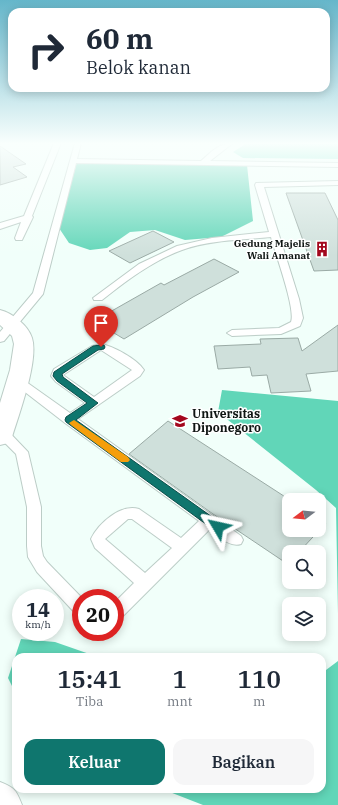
<!DOCTYPE html>
<html lang="id">
<style>
:root{--surface:#fff;--page:#f6f6f7;--text:#1f2937;--muted:#747a83;--accent:#0f766e}
body{margin:0;font-family:"IBM Plex Serif",serif;background:var(--page);color:var(--text);height:100vh;display:flex;flex-direction:column;font-size:15px;white-space:nowrap}
*{box-sizing:border-box;margin:0}
p{font-size:13px;color:var(--muted)}
.icon{flex:none;width:22px;height:22px;fill:none;stroke:currentColor;stroke-width:2;stroke-linecap:round;stroke-linejoin:round}
.map{position:relative;flex:1;overflow:hidden}
.panel{position:absolute;left:12px;top:653px;width:314px;height:140px;display:flex;flex-direction:column;background:var(--surface);border-radius:12px;box-shadow:0 2px 10px #0003}
.panel>*{flex:none}
.guide{position:absolute;left:8px;top:8px;width:322px;height:84px;border-radius:12px;box-shadow:0 2px 10px #0003;background:#fff;color:var(--text);overflow:hidden}
.needle{width:26px;rotate:254deg}
.tools{position:absolute;left:282px;top:493px;display:grid;gap:8px}
.tools a{display:grid;place-items:center;width:44px;height:44px;border-radius:8px;background:var(--surface);box-shadow:0 2px 10px #0003;font-size:20px}
.speed{position:absolute;left:12px;top:589px;display:flex;gap:8px;font-size:20px;font-weight:700;text-align:center}
.speed>*{display:grid;place-content:center;width:52px;height:52px;border-radius:50%;background:var(--surface);box-shadow:0 2px 10px #0003;line-height:1}
.speed small{font-size:10px;font-weight:400}
.speed .limit{border:6px solid #d22;background:#fff;color:#111}
.pin{position:absolute;display:grid;place-items:center;width:34px;height:34px;color:#fff;margin:-41px -17px;border-radius:50% 50% 50% 0;rotate:-45deg;box-shadow:0 0 4px #0007}
.pin .icon{rotate:45deg}
.me{position:absolute;width:44px;margin:-22px;rotate:306deg;stroke-linejoin:round;filter:drop-shadow(0 0 3px #0008)}
.turn{display:flex;align-items:center;gap:14px;height:84px;padding:0 12px;font-size:18px}
.turn .icon{width:52px;height:52px;stroke-width:2.5}
.turn b{display:block;font-size:28px;line-height:34px}
.eta{display:flex;justify-content:space-evenly;align-items:center;height:68px;text-align:center}
.eta b{font-size:24px;font-weight:600;line-height:28px}
.action{display:flex;gap:8px;margin-top:auto;padding:8px 12px}
.action a{flex:1;height:46px;border-radius:12px;background:var(--accent);color:#fff;font-size:16px;font-weight:600;line-height:46px;text-align:center}
.action a+a{background:var(--page);color:var(--text)}
.map>svg:first-child{display:block}
</style>
<div class="map">
<svg width="338" height="805" viewBox="0 0 338 805">
<rect width="100%" height="100%" fill="#f1fffa"/>
<path fill="#7ae8cb" d="M 247,143 L 338,143 L 338,159 L 243,158 L 233,152 Z"/>
<g fill="#61d6b8">
<path d="M 77,162 L 247,165 L 253,221 L 221,237 L 185,240 L 155,230 L 130,232 L 107,248 L 90,250 L 69,243 L 59,228 Z"/>
<path d="M 222,390 L 338,401 L 338,614 L 336,508 L 316,490 L 218,412 Z"/>
<path d="M 21,639 L 55,642 L 98,657 L 16,657 L 16,694 L 8,678 Z"/>
<path d="M 338,661 L 338,805 L 203,805 L 162,789 L 322,789 L 322,673 Z"/>
</g>
<g fill="#cfe0db" stroke="#9aaaa5">
<path d="M 0,146 L 26,164 L 13,167 L 27,177 L 0,185 Z"/>
<path d="M 286,193 L 325,193 L 338,220 L 338,270 L 314,271 Z"/>
<path d="M 153,231 L 174,242 L 130,263 L 109,251 Z"/>
<path d="M 214,259 L 239,272 L 193,297 L 124,339 L 94,321 L 161,283 L 164,285 Z"/>
<path d="M 338,325 L 338,371 L 306,374 L 311,391 L 271,393 L 267,375 L 252,376 L 250,367 L 218,369 L 214,346 L 261,344 L 260,339 L 298,338 L 302,351 Z"/>
<path d="M 168,421 L 290,500 L 289,530 L 319,530 L 319,519 L 326,523 L 299,552 L 289,552 L 289,565 L 213,514 L 129,454 Z"/>
</g>
<g fill="none" stroke-linecap="round" stroke-linejoin="round">
<g stroke="#bccdc7" stroke-width="2">
<g id="lane">
<path d="M 54,143 L 61,143 L 32,216 L 33,217 L 22,240 L 16,240 L 15,238 L 21,222 L 0,229 L 0,223 L 24,216 Z"/>
<path d="M 75,143 L 81,143 L 77,159 L 201,161 C 211,152 219,143 233,143 L 210,161 L 338,163 L 338,167 L 76,163 L 43,294 L 4,341 L 0,342 L 0,332 L 33,293 Z"/>
<path d="M 338,181 L 338,185 L 264,187 L 299,299 L 303,318 L 300,326 L 281,334 L 232,336 L 227,333 L 232,330 L 279,328 L 291,322 C 296,309 275,253 271,237 C 242,240 210,240 182,250 C 152,261 126,281 102,300 L 94,300 L 93,298 L 139,264 L 177,246 L 212,238 L 269,232 L 255,185 L 256,183 Z"/>
<path d="M 101,344 C 113,346 137,359 144,370 L 140,376 L 78,419 L 241,536 L 243,540 L 241,544 C 230,548 219,536 210,529 L 121,618 L 115,620 L 115,602 L 134,583 L 95,548 L 91,539 C 98,524 121,503 139,509 L 181,538 L 199,521 L 65,423 L 12,382 L 14,379 L 22,379 L 70,413 L 85,403 L 56,382 L 51,376 L 54,369 L 92,346 ZM 101,350 L 132,370 L 94,397 L 63,375 ZM 128,519 L 132,519 L 172,548 L 145,573 L 105,539 Z"/>
<path d="M 2,427 L 6,429 L 28,452 L 41,507 L 41,546 L 43,556 L 47,562 L 82,598 L 81,615 L 75,613 L 37,572 L 28,557 L 27,546 L 27,507 L 16,454 L 0,438 L 0,428 Z"/>
</g>
</g>
<g stroke="#bccdc7" stroke-width="2">
<g id="secondary">
<path d="M 0,310 C 12,313 28,325 32,338 C 39,360 19,414 12,437 L 8,443 L 0,445 L 0,403 L 10,370 L 14,344 L 12,336 L 0,325 Z"/>
<path d="M 0,782 C 15,788 16,790 22,805 L 0,805 Z"/>
</g>
</g>
<use href="#lane" fill="#fff" fill-rule="evenodd"/>
<use href="#secondary" fill="#fff" fill-rule="evenodd"/>
</g>
<linearGradient id="sky" x2="0" y2="1"><stop stop-color="#65b6ca"/><stop offset="0.56" stop-color="#f9fffd"/><stop offset="1" stop-color="#f9fffd" stop-opacity="0"/></linearGradient>
<rect width="338" height="256" fill="url(#sky)"/>
<path fill="#0f766e" stroke="#0a4d48" d="M 101,345 L 104,345 L 105,347 L 104,349 L 98,350 L 62,374 L 63,377 L 98,403 L 76,420 L 222,524 L 223,527 L 222,530 L 218,532 L 214,530 L 66,422 L 65,420 L 66,417 L 87,403 L 57,381 L 53,376 L 54,372 L 93,346 Z"/>
<path fill="#f59e0b" d="M 74,420 L 128,457 L 130,460 L 128,462 L 121,462 L 71,425 L 69,423 Z"/>
<defs>
<g id="building-bare" transform="scale(1.2)"><path d="M-4-6H4V6H1V3H-1V6H-4ZM-2.5-4.3h1.7v1.8h-1.7ZM.8-4.3h1.7v1.8H.8ZM-2.5-1h1.7V.8h-1.7ZM.8-1h1.7V.8H.8Z" fill="#a3071d" stroke="#fff" stroke-width="2.5" paint-order="stroke"/></g>
<g id="university-bare" transform="scale(1.2)"><path d="M0-5L7-2L0 1L-7-2ZM-4 1L0 2.5L4 1V4Q0 6-4 4Z" fill="#a3071d" stroke="#fff" stroke-width="2.5" paint-order="stroke"/></g>
</defs>
<g fill-rule="evenodd">
<use href="#building-bare" x="322" y="249"/>
<use href="#university-bare" x="180" y="421"/>
</g>
<g text-anchor="middle" stroke-width="3" stroke-linejoin="round" paint-order="stroke">
<g font-size="10" font-weight="bold" fill="#0f1513" stroke="#fff" text-anchor="end">
<text x="310" y="247">Gedung Majelis<tspan x="310" dy="12">Wali Amanat</tspan></text>
</g>
<g font-size="12" font-weight="bold" fill="#0f1513" stroke="#fff" text-anchor="start">
<text x="192" y="418">Universitas<tspan x="192" dy="14">Diponegoro</tspan></text>
</g>
</g>
</svg>
<div class="tools">
<a><svg class="needle" viewBox="-14 -14 28 28"><path d="M0-13l5 13h-10z" fill="#e53935"/><path d="M0 13l5-13h-10z" fill="#747a83"/></svg></a>
<a><svg class="icon" aria-label="search" viewBox="0 0 24 24"><circle cx="10" cy="10" r="6"/><path d="M15 15l6 6"/></svg></a>
<a><svg class="icon" aria-label="layers" viewBox="0 0 24 24"><path d="M12 4l9 5-9 5-9-5zM3 14l9 5 9-5"/></svg></a>
</div>
<div class="speed"><div>14<small>km/h</small></div><div class="limit">20</div></div>
<div class="pin" style="left:101px;top:347px;background:#d93025"><svg class="icon" aria-label="arrive" viewBox="0 0 24 24"><path d="M6 21V4h12l-3 4 3 4H6"/></svg></div>
<svg class="me" style="left:218px;top:527px" viewBox="-20 -20 40 40"><path d="M0-17L14 15 0 8-14 15z" fill="#0f766e" stroke="#fff" stroke-width="4"/></svg>
<div class="guide">
<div class="turn"><svg class="icon" aria-label="right" viewBox="0 0 24 24"><path d="M7 20v-9h11M14 6l5 5-5 5"/></svg><div><b>60 m</b>Belok kanan</div></div>
</div>
<section class="panel">
<div class="eta">
<div><b>15:41</b><p>Tiba</p></div>
<div><b>1</b><p>mnt</p></div>
<div><b>110</b><p>m</p></div>
</div>
<div class="action"><a>Keluar</a><a>Bagikan</a></div>
</section>
</div>
